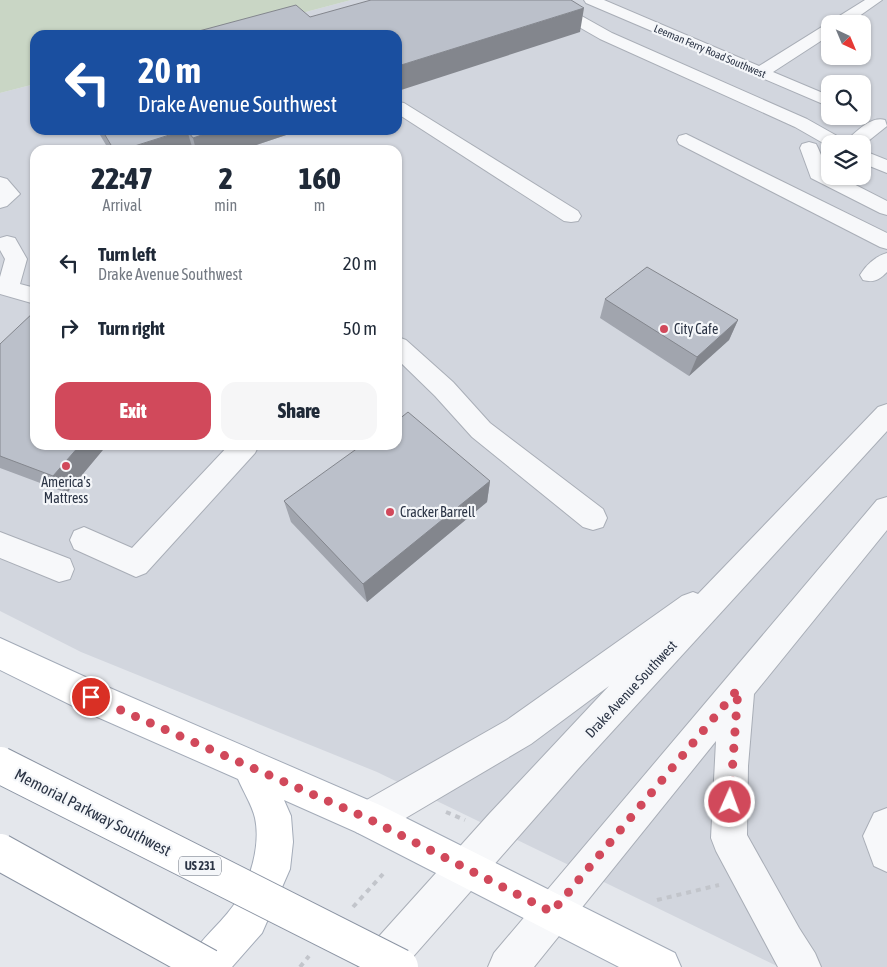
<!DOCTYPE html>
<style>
:root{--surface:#fff;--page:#f6f6f7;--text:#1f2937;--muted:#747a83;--accent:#d1495b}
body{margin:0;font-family:"Asap Condensed",sans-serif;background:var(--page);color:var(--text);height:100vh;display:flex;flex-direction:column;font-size:19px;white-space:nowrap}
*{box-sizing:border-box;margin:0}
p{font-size:16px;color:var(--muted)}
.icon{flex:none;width:28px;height:28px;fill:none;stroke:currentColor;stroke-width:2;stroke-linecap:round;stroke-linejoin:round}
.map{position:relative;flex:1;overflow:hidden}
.sheet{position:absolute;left:30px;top:145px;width:372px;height:305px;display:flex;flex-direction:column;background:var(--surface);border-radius:15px;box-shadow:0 1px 4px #0004}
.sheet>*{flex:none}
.guide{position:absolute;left:30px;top:30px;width:372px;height:105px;border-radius:15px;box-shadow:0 1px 4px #0004;background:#1a4fa0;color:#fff;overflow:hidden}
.needle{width:32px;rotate:136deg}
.controls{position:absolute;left:821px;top:15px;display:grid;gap:10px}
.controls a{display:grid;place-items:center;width:50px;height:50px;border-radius:10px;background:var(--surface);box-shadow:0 1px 4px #0004;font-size:25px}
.pin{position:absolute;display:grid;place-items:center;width:42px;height:42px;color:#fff;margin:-21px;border:2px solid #fff;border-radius:50%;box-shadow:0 1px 5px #0007}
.me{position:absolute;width:55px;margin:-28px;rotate:2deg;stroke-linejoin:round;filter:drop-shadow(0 0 4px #0008)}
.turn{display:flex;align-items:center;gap:18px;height:105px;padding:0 25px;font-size:22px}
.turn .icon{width:65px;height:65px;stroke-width:2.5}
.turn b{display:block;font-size:35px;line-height:42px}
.eta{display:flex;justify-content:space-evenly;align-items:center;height:85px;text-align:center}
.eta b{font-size:30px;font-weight:800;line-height:35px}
.action{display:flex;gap:10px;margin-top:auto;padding:10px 25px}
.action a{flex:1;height:58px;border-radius:15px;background:var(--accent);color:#fff;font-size:20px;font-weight:800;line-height:58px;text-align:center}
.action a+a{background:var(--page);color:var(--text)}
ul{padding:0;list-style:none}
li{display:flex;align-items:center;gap:15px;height:65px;padding:0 25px}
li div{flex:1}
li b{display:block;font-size:19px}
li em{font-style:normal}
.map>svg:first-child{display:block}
</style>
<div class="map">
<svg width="887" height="967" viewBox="0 0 887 967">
<rect width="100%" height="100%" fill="#e4e7ec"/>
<path fill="#d2d6de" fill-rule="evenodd" d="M 351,0 L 887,0 L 887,967 L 779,967 L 377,772 L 81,652 L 0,611 L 0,93 L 35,84 L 35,130 L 398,130 L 398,35 L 219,35 ZM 830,24 L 862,24 L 862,56 L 830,56 ZM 830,84 L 862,84 L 862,116 L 830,116 ZM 830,144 L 862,144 L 862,176 L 830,176 ZM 35,150 L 398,150 L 398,445 L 35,445 Z"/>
<path fill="#c9d6c5" d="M 0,0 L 351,0 L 219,35 L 35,35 L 35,84 L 0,93 Z"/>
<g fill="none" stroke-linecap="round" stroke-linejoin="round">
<g stroke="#a9aeb7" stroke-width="2">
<g id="minor">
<path d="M 535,0 L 553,0 L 612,33 L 807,119 L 846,141 C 857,131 871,116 885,120 L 887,126 L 862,146 L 862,144 L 830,144 L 830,147 L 795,127 L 600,39 L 537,3 Z"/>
<path d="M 584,0 L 604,0 L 759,66 L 865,0 L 882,0 L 848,24 L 830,24 L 830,35 L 773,72 L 830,96 L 830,107 L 586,3 Z"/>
<path d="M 398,102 L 404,103 L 578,211 L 581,216 L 578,221 L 571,222 L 564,221 L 398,114 Z"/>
<path d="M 686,134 L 887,233 L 887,249 L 880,247 L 679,144 L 677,140 L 679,136 Z"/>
<path d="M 809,142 L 816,144 L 818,148 L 830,176 L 838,176 L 887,201 L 887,215 L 880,213 L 811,178 L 800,148 L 802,144 Z"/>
<path d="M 862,150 L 887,160 L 887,173 L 862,163 Z"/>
<path d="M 0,177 L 7,179 L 20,194 L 7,206 L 0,208 Z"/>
<path d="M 7,236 L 15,238 L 27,259 L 20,284 L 35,288 L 35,304 L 0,294 L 0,277 L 5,259 L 0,250 L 0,238 Z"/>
<path d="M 887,253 L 887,272 C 879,280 874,283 863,280 L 860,275 C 866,265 876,256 887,253 Z"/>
<path d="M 398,337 L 406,340 L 453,382 L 490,423 L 603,509 L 607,518 L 603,527 L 593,530 L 583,527 L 472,437 L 435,396 L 398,360 Z"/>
<path d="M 887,404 L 887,431 L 578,769 L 404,967 L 358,967 L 364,953 L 490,813 L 609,686 L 531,744 L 382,832 L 369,837 L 356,832 L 351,819 L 356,806 L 507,720 L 682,596 L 693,592 L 698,594 L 878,407 Z"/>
<path d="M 229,445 L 259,445 L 255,453 L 146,573 L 136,577 L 74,549 L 70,540 L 74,531 L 84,527 L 132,548 Z"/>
<path d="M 887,497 L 887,530 L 754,694 L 748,766 L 747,835 L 799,928 L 815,953 L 821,967 L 778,967 L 716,851 L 711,838 L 716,741 L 534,967 L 488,967 L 494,953 L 877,500 Z"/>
<path d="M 0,532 L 70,559 L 74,569 L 70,579 L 59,582 L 0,558 Z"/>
<path d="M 887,808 L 887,872 L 874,866 L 863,836 L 874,813 Z"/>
</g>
</g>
<g stroke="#a3abb8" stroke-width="2">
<path id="major" d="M 0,638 L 103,685 L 382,806 L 675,953 L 681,967 L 619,967 L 356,832 L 284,800 L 291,816 L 293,842 L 290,869 L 262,933 L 232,967 L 186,967 C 196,942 218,927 233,906 C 250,884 261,845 255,818 C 252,805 243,791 238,779 L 79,709 L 0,670 Z"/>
</g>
<g stroke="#c2c5cb" stroke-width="4" stroke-dasharray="5 5" stroke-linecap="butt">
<path d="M 446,812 L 465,820"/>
<path d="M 657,900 L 719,885"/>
<path d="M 353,907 L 383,874"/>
<path d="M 300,967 L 309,956"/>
</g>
<use href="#minor" fill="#f7f8fa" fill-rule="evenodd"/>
<use href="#major" fill="#fff" fill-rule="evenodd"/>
<g stroke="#8b94a3" stroke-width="38" stroke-linecap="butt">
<g id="highway-bridge">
<path d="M 0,765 L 400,967"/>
<path d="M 0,852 L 208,967"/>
</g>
</g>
<use href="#highway-bridge" stroke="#fff" stroke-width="36"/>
</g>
<g fill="#a1a5ae">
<path d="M 97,130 L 301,130 L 241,150 L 109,150 Z"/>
<path d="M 605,299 L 738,320 L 729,340 L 689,376 L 600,318 Z"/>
<path d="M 0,344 L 35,445 L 107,445 L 67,493 L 0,468 Z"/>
<path d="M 490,481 L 487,502 L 367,602 L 291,522 L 284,501 Z"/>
</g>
<g fill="#83868d">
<path d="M 584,8 L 580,32 L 398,91 L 398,66 Z"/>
<path d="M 187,130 L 193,150 L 122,150 Z"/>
<path d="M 216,130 L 301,130 L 241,150 L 196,150 L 193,138 Z"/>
<path d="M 738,320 L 729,340 L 689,376 L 697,357 Z"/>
<path d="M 80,445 L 107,445 L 67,493 L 53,476 Z"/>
<path d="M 490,481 L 487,502 L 367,602 L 363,584 Z"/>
</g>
<g fill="#bbc0ca" stroke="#83868d">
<path d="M 371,0 L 571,0 L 584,8 L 398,66 L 398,35 L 184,35 L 296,5 L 310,17 Z"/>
<path d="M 102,130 L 185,130 L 122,150 L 114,150 Z"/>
<path d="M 187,130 L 216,130 L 193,138 Z"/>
<path d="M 647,267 L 738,320 L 697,357 L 605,299 Z"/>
<path d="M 35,311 L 35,445 L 80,445 L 53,476 L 0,456 L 0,344 Z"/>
<path d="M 408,412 L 490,481 L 363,584 L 284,501 L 362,445 L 398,445 L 398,420 Z"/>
</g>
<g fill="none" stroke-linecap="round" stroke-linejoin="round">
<path stroke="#d1495b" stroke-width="9" stroke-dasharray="0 16.2" d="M 91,697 L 369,819 L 552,912 L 738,689 L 730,802"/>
</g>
<g fill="#d1495b" stroke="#f4f6f9" stroke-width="2">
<circle cx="664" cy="329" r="5"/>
<circle cx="66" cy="466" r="5"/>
<circle cx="390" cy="512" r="5"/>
</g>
<g text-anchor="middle" stroke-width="4.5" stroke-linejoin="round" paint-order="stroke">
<g font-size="11" fill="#2b3445" stroke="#f4f6f9">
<text transform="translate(710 51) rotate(23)" y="4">Leeman Ferry Road Southwest</text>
</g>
<rect fill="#f4f6f9" stroke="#676e7b" stroke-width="1" x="179" y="856.5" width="42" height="19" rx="4"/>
<g font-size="12" font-weight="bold" fill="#2b3445">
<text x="200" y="870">US 231</text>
</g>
<g font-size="14" fill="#2b3445" stroke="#f4f6f9" text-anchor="start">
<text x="674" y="334">City Cafe</text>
<text x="66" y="487" text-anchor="middle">America's<tspan x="66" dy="16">Mattress</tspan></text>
<text x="400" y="517">Cracker Barrell</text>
</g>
<g font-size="14" fill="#2b3445" stroke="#f4f6f9">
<text transform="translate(631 689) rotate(-47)" y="5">Drake Avenue Southwest</text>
</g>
<g font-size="16" fill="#2b3445" stroke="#f4f6f9">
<text transform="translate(93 812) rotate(27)" y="6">Memorial Parkway Southwest</text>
</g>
</g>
</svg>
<div class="controls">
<a><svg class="needle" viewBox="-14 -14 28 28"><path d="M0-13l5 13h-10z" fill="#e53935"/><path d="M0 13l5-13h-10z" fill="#747a83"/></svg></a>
<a><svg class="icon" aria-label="search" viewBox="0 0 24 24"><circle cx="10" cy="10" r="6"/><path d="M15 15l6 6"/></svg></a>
<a><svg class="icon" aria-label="layers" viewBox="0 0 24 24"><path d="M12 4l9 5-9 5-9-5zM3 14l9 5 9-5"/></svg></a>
</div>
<div class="pin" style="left:91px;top:697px;background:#d93025"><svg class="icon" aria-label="arrive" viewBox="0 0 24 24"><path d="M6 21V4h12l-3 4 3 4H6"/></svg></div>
<svg class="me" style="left:730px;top:802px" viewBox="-20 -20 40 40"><circle r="17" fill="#d1495b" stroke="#fff" stroke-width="3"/><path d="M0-11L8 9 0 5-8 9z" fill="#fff"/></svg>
<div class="guide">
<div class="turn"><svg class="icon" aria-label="left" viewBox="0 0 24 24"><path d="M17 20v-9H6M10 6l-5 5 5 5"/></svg><div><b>20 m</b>Drake Avenue Southwest</div></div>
</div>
<section class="sheet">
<div class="eta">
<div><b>22:47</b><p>Arrival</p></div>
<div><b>2</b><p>min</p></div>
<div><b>160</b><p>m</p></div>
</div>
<ul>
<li><svg class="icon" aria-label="left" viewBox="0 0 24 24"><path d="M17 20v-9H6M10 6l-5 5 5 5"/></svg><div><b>Turn left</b><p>Drake Avenue Southwest</p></div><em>20 m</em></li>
<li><svg class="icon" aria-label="right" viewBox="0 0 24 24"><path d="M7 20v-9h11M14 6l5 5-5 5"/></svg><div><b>Turn right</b></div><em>50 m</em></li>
</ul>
<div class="action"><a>Exit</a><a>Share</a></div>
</section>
</div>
